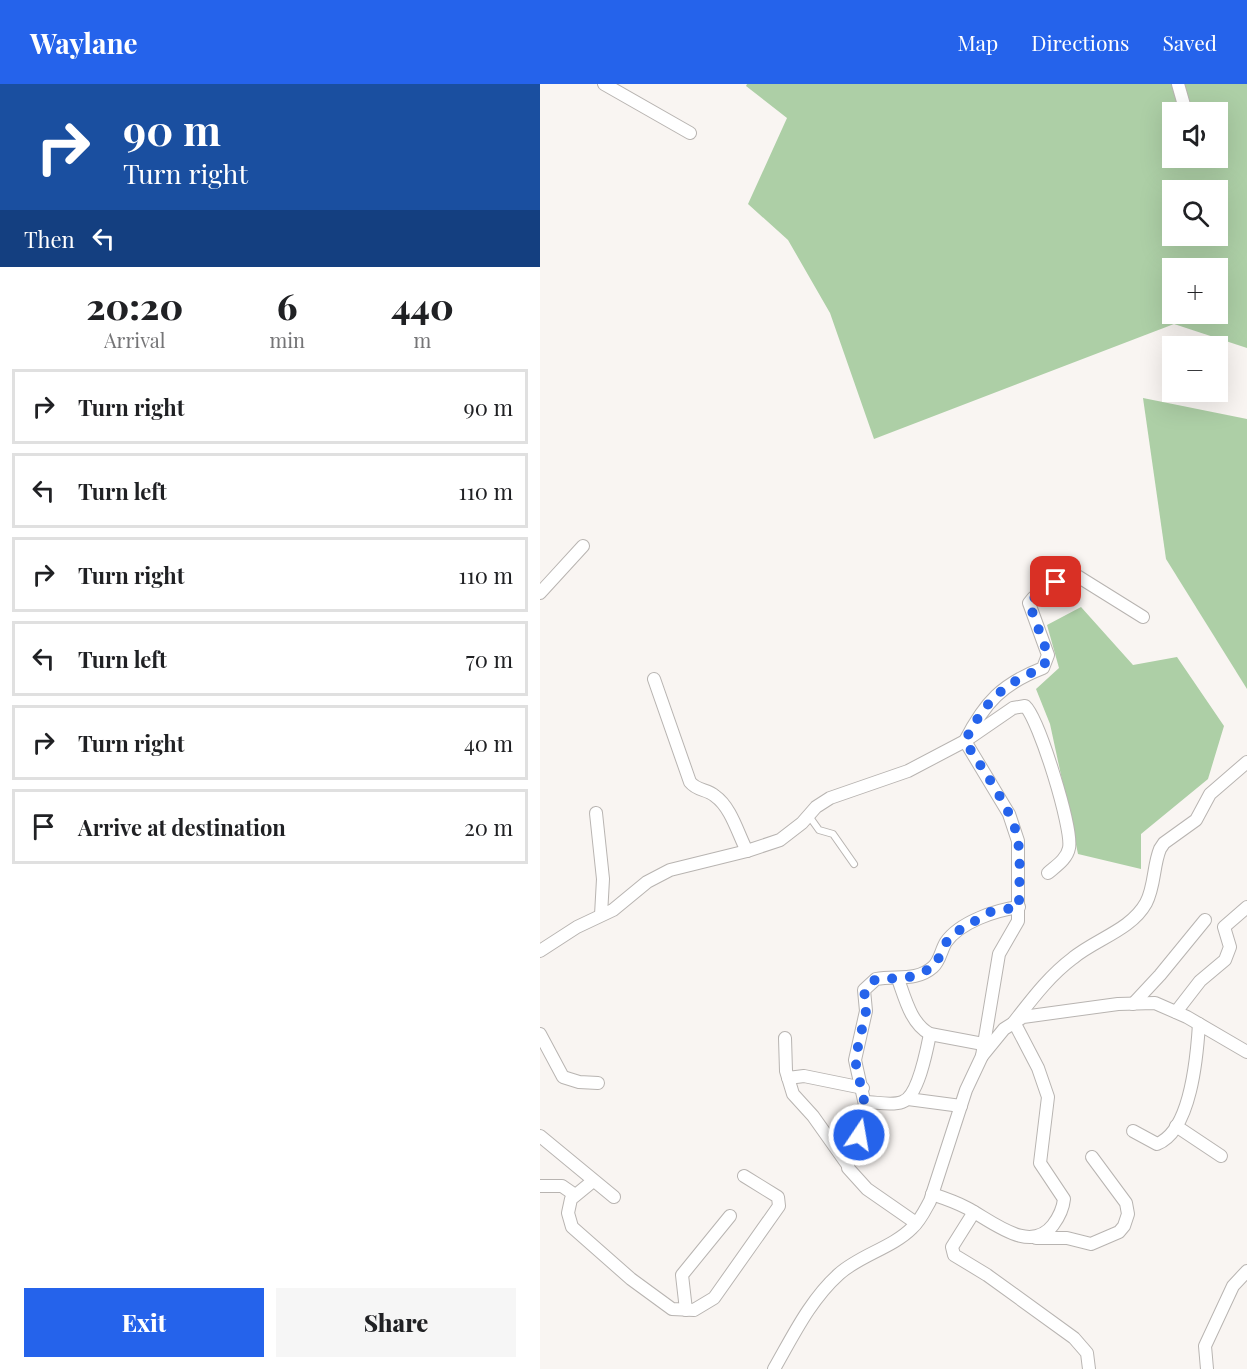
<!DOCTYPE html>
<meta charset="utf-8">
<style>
:root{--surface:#fff;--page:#f6f6f6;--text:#202124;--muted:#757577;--line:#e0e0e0;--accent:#2563eb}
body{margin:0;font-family:"Playfair Display",serif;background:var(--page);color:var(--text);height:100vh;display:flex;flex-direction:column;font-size:22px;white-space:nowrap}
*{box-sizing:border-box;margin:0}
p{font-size:20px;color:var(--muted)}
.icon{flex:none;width:33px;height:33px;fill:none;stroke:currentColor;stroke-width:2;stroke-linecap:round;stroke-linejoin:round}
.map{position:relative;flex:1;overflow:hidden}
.sheet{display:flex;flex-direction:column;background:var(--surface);width:540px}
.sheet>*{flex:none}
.banner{background:#1a4fa0;color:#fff;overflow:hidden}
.fabs{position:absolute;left:622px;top:18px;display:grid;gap:12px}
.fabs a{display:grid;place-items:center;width:66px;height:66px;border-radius:0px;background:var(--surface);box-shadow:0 6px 24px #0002;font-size:30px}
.pin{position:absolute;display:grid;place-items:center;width:51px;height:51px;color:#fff;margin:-26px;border-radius:12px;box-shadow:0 3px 9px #0006}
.me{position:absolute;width:66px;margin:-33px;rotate:12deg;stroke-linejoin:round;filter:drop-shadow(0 0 4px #0008)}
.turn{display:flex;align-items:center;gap:21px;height:126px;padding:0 24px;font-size:27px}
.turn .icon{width:78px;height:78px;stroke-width:2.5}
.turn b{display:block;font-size:42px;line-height:51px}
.then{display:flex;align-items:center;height:57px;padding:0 24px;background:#0003;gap:12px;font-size:22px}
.eta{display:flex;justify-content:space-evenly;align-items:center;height:102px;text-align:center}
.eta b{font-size:36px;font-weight:800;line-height:42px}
.primary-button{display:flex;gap:12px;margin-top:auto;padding:12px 24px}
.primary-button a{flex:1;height:69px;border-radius:0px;background:var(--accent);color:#fff;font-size:24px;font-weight:800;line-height:69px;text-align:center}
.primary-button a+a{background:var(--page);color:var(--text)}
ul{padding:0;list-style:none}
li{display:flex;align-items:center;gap:18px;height:75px;margin:0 12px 9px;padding:0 12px;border:3px solid var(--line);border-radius:0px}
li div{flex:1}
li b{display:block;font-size:22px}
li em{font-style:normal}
header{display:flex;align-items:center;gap:36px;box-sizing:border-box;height:84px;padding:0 30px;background:var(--accent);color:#fff}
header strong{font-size:28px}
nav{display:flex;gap:33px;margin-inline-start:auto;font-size:21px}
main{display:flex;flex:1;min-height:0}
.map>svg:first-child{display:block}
</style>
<header>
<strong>Waylane</strong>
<nav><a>Map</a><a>Directions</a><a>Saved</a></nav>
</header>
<main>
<section class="sheet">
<div class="banner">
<div class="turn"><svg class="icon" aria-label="right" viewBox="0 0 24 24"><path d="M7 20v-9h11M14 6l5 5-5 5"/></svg><div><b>90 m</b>Turn right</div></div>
<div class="then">Then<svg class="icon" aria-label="left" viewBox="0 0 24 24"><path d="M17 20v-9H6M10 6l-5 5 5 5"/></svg></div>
</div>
<div class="eta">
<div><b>20:20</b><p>Arrival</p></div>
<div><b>6</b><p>min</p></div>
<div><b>440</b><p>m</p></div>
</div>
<ul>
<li><svg class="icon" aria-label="right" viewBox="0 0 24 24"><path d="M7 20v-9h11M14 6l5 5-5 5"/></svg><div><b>Turn right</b></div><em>90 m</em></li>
<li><svg class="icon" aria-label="left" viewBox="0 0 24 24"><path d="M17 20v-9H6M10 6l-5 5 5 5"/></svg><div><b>Turn left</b></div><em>110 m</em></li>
<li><svg class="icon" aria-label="right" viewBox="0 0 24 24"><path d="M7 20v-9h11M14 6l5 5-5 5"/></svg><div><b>Turn right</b></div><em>110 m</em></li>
<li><svg class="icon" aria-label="left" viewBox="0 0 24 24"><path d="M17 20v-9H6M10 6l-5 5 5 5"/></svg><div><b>Turn left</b></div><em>70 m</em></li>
<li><svg class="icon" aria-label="right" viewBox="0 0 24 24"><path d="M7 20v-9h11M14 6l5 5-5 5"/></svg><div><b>Turn right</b></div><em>40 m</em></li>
<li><svg class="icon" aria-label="arrive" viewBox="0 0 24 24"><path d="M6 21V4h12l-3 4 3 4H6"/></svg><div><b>Arrive at destination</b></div><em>20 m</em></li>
</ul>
<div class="primary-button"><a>Exit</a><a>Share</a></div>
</section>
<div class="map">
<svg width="707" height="1285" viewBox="0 0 707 1285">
<rect width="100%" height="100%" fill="#f9f5f2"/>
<g fill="#adcfa6" fill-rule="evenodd">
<path d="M 207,0 L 707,0 L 707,264 L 634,240 L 334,355 L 290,229 L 248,156 L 208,120 L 247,34 L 206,2 ZM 633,28 L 678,28 L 678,74 L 633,74 ZM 633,106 L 678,106 L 678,152 L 633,152 ZM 633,184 L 678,184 L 678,230 L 633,230 Z"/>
<path d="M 603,314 L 707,335 L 707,605 L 626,475 Z"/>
<path d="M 541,523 L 593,581 L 637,573 L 684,642 L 668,695 L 601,750 L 601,785 L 538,770 L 510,640 L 496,605 L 519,584 L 507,541 Z"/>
</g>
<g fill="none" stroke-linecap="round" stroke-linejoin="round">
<g stroke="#b8b4b1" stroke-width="8">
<path id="lane" d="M 269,732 L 279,746 L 293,750 L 314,780"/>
</g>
<g stroke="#b8b4b1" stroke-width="14">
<g id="street">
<path d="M 64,0 L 150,49"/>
<path d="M 638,0 L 646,28"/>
<path d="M 0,509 L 43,462"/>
<path d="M 114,595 L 150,698 C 157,707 167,705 175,712 C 191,723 198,750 207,767"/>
<path d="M 56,729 L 63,795 L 61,831"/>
<path d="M 0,867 L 37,843 L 73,826 L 107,798 L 130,786 L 207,767 L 240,756 L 262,739 L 276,723 L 290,714 L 368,687 L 425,657 L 473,624 L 485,622 C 499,635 533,745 529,764 C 527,775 516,782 508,789"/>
<path d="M 358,895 C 365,914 371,940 390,950 L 443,960"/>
<path d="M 593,920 L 620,891 L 665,836"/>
<path d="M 636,928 L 660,897 L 685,876 L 690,863 L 684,843 L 707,823"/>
<path d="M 0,950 L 23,993 L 39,998 L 58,999"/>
<path d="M 245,954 L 246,987 L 253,1010 L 273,1032 L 307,1080"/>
<path d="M 442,972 L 459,870 L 478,837 L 478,757 L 469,730 L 425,657 C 445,618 462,600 503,584 L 508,571 L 489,519 L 493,514 L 506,512 L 526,485 L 603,533"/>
<path d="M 248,994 L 264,992 L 323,1004"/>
<path d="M 368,1015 L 421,1022"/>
<path d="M 325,1018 C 336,1018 352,1022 362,1018 C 378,1013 387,965 390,950"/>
<path d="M 636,1042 L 681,1072"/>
<path d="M 593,1047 L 617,1060 C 651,1047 657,972 659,940"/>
<path d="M 0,1052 L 74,1113"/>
<path d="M 53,1097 L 31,1115 L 28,1129 L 32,1143 L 91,1195 L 132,1225 L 154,1226 L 174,1214 L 239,1122 L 238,1113 L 204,1092"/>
<path d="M 0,1102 L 22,1102 L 35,1111"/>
<path d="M 392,1110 C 404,1114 416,1118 427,1124 C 452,1137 490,1171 513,1141 C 519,1133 523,1125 524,1115 L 500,1079 L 508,1013 L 498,984 L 474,938 C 492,915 509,892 533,874 C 556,855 591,846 606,819 C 615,802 613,782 620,765 L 624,759 L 656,736 L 670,710 L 707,678"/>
<path d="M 434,1128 L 412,1163 L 414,1171 L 447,1191 L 534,1254 L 547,1269 L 549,1285"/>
<path d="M 376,1139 L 327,1105 L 308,1084 L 308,1074 L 322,1039 L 325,1021 L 315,976 L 326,927 L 324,906 L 336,895 C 356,891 376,898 393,883 C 400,877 401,866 406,858 C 420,838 456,826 479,823"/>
<path d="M 496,1154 L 527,1154 L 551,1160 L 579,1148 L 584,1142 L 588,1130 L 586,1119 L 552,1073"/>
<path d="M 146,1226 L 142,1191 L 190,1132"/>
<path d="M 234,1285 C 253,1252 270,1216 299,1190 C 320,1171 352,1164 372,1144 C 380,1137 385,1126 390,1117 L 426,1006 L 442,972 L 464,945 L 483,933 L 578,920 L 615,919 L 647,933 L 707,968"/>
<path d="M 667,1285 L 665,1262 L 693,1202 L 707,1187"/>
</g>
</g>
<use href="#lane" stroke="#fff" stroke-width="6"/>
<use href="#street" stroke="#fff" stroke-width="12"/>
</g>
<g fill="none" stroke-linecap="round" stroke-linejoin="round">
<path stroke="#2563eb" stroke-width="10" stroke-dasharray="0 18" d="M 319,1051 L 325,1021 L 315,976 L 326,927 L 324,912 L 327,902 L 336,895 L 367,894 L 390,885 L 395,882 L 405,860 L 413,850 L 450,828 L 479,823 C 479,802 481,778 478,757 C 474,727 441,684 425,657 C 444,619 463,599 503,584 L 508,571 L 489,519 L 493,514 L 506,512 L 516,498"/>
</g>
</svg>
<div class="fabs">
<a><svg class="icon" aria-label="sound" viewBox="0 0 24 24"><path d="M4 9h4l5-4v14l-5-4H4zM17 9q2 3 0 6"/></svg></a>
<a><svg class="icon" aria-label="search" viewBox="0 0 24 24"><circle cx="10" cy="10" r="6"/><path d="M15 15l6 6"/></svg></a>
<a>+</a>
<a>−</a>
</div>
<div class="pin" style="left:516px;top:498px;background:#d93025"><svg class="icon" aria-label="arrive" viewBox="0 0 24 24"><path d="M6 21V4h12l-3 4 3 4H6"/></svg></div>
<svg class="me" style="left:319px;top:1051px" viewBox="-20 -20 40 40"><circle r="17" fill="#2563eb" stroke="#fff" stroke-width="3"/><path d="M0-11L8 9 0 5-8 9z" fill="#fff"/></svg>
</div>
</main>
